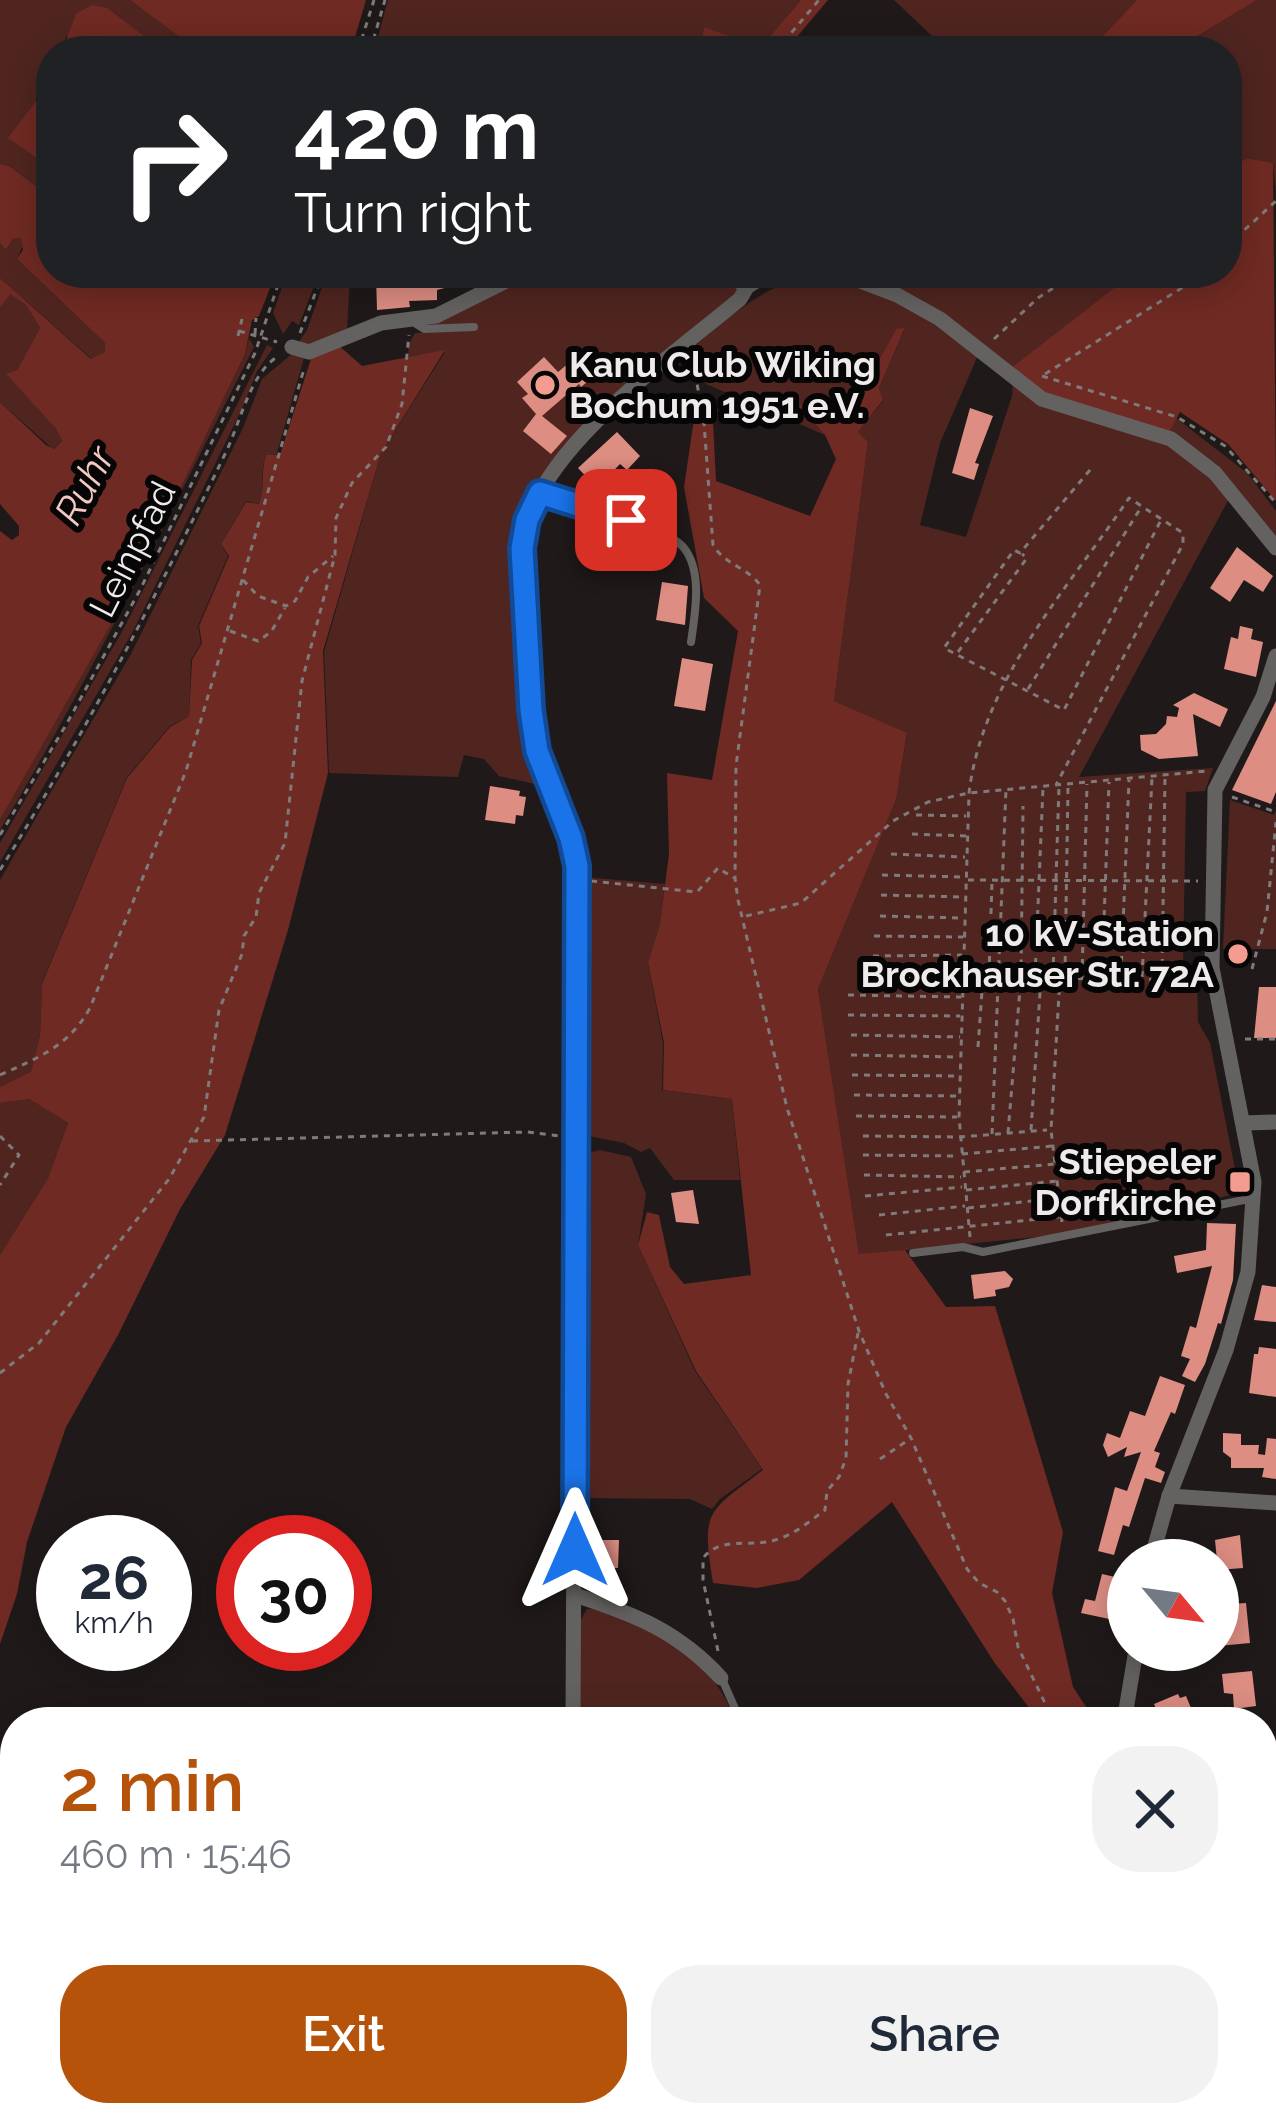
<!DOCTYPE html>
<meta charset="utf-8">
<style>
:root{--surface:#fff;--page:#f2f2f3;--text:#1f2937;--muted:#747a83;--accent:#b45309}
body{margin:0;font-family:Raleway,sans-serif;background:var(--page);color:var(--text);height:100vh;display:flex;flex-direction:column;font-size:45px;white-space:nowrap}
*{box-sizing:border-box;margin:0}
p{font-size:39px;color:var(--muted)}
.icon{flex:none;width:66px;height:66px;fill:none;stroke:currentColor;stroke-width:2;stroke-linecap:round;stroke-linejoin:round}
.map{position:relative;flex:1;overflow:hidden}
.sheet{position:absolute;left:0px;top:1707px;width:1278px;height:420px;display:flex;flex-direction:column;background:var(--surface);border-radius:48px 48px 0 0;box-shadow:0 6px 30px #0003}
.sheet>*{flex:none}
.guide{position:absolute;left:36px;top:36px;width:1206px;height:252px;border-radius:48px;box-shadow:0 6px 30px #0003;background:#202124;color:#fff;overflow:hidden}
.needle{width:78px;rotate:119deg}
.controls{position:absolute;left:1107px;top:1539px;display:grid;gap:24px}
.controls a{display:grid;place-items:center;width:132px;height:132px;border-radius:50%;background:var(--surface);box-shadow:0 6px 30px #0003;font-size:60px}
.speed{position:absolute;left:36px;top:1515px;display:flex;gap:24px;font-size:60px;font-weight:700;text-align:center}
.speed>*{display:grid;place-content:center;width:156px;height:156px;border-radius:50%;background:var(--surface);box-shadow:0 6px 30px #0003;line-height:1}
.speed small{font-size:30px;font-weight:400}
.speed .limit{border:18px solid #d22;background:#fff;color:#111}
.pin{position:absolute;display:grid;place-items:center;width:102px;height:102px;color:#fff;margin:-51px;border-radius:24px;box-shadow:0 6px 18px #0006}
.me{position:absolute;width:132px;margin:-66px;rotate:0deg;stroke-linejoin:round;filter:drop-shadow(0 0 9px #0008)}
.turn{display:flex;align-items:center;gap:42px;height:252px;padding:0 60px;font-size:54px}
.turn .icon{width:156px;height:156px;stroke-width:2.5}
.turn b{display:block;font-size:84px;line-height:102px}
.round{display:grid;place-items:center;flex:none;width:126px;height:126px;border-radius:48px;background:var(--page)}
.head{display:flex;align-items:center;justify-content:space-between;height:204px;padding:0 60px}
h1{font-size:72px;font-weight:600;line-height:90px;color:var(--accent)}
.button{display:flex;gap:24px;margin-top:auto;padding:24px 60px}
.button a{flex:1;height:138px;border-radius:48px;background:var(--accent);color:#fff;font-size:48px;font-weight:600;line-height:138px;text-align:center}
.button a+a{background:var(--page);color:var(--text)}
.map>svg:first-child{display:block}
</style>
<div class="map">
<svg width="1276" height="2127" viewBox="0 0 1276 2127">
<rect width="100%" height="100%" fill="#1f1a19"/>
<g fill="#502520">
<path d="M 0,0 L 130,0 L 198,51 L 164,51 L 106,8 L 66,37 L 62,51 L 51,51 L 51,85 L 45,87 L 9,138 L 51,168 L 51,197 L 9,166 L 0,164 Z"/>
<path d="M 388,0 L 801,0 L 765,42 L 751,44 L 704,28 L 700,51 L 374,51 Z"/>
<path d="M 894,0 L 1137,0 L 1094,45 L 1082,51 L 948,51 Z"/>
<path d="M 1257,0 L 1276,0 L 1276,194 L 1273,163 L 1247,158 L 1227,170 L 1227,51 L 1173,51 Z"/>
<path d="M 21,238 L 24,243 L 17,259 L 105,343 L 105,352 L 92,359 L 0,278 L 0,243 L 6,248 L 13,239 Z"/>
<path d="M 287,273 L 319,273 L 299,325 L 292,321 L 283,334 L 273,313 Z"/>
<path d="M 327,273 L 359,273 L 350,276 L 347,329 L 323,344 L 297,345 L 307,330 Z"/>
<path d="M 530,273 L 723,273 L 744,287 C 693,333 534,458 522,519 C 515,550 521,589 521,621 C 520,682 520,725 540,785 L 499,776 L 484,759 L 464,755 L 458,777 L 329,773 L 324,652 L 381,453 L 445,352 L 409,357 L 408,346 L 415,333 L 470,330 L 426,326 Z"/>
<path d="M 850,273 L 1133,273 L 1012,367 L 940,313 Z"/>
<path d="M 812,277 C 875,285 929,314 979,353 L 940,443 L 920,525 L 966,537 L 1012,396 L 1013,381 L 1171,442 L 1231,495 L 1079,777 L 1213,768 L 1205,791 L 1186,792 L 1183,964 L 1197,966 L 1198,1022 L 1210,1043 L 1237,1179 L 1232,1181 L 1234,1194 L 1065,1234 L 859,1255 L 818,989 L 896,800 L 907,734 L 834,701 L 868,442 L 857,433 L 883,401 L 879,388 L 905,329 L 896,329 L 858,398 L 839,407 L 799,408 L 825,435 L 706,384 L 698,371 L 696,345 C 732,316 765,283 812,277 Z"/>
<path d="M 9,293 L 26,305 L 40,328 L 17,370 L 7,375 L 56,429 L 62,441 L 53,449 L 0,402 L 0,308 Z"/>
<path d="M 249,338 L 254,347 C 171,510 94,673 0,830 L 0,820 L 139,575 L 245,354 Z"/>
<path d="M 267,345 L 273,348 L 257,371 L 242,409 L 132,633 L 0,862 L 0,843 L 123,630 Z"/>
<path d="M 292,354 L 304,358 L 276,456 L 266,455 C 259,473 266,487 259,504 L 246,501 L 221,544 L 228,556 L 198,626 L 201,643 L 191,660 L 189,716 L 170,726 L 127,777 L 42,983 L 40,1035 L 31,1073 L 0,1087 L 0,880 L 131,654 L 243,428 L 262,379 Z"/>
<path d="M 1176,418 L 1247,473 L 1276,511 L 1276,545 L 1253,512 L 1167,436 Z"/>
<path d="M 1230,800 L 1274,815 L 1276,811 L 1276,949 L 1223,949 Z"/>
<path d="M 583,877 L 665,884 L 660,924 L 648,964 L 663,1043 L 662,1090 L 732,1099 L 740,1180 L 674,1180 L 650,1148 L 641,1152 L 624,1143 L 583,1135 Z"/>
<path d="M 29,1099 L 68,1123 L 48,1178 L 0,1255 L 0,1103 Z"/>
<path d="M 600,1150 L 631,1157 L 646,1194 L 638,1245 L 695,1371 L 762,1469 L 720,1499 L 712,1509 L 690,1499 L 580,1498 L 583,1154 Z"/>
<path d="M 597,1608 C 662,1634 709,1653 736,1722 L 579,1722 L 579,1623 L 587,1609 Z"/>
<path d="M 1276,1869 L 1276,2029 L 1263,2010 L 1263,1870 Z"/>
<path d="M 15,2037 L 15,2112 L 78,2112 L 68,2127 L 5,2127 L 0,2120 L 0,2043 Z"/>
<path d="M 576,2112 L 735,2112 L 753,2127 L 576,2127 Z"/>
</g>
<g fill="#6f2a23">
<path d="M 130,0 L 366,0 L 351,51 L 198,51 Z"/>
<path d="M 801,0 L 828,0 L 785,51 L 700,51 L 704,27 L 751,44 L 765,42 Z"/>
<path d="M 1137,0 L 1257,0 L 1173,51 L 1082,51 L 1094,45 Z"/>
<path d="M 92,5 L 107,8 L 164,51 L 62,51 L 76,14 Z"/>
<path d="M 51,85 L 51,168 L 8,138 L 46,87 Z"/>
<path d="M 1247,158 L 1273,163 L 1276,501 L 1228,444 L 1180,412 L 1167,436 L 1041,396 L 1012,367 L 1133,273 L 1227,273 L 1227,170 Z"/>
<path d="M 0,164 L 9,166 L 51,197 L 51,273 L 276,273 L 259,316 L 252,320 L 245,354 L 139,575 L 0,820 L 0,531 L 12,540 L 19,535 L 19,526 L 0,504 L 0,402 L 46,445 L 54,449 L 62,441 L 56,429 L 6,374 L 17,370 L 40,328 L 26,305 L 10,294 L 0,308 L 0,278 L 91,359 L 105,352 L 105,343 L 17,259 L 23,250 L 21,238 L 13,239 L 6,249 L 0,243 Z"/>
<path d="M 905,328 L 879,388 L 883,400 L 858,432 L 868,442 L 834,701 L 907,733 L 896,800 L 818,989 L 859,1254 L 905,1250 L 946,1307 L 995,1306 L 1063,1532 L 1052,1593 L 1073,1687 L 1096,1722 L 1040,1722 L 994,1662 L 892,1502 L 799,1580 L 757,1588 L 713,1583 C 701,1509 707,1513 763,1470 L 696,1371 L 638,1245 L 647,1212 L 659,1215 L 670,1267 L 684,1284 L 751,1275 L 732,1099 L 663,1090 L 664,1043 L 648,963 L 660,924 L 669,854 L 667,773 L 712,780 L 738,631 L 704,598 L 684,487 L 694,419 L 713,421 L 716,481 L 810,516 L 836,459 L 825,435 L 799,407 L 815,395 L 839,407 L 858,398 L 896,329 Z"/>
<path d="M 337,344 L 362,366 L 445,350 L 381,453 L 323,651 L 328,773 L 288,930 L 225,1135 L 180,1209 L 118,1335 L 66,1427 L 27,1542 L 17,1594 L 0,1644 L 0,1255 L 48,1178 L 68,1123 L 29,1099 L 0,1103 L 0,1087 L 31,1072 L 40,1035 L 42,984 L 127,778 L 170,727 L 189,716 L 192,660 L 202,643 L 199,626 L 229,556 L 221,544 L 246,502 L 259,504 C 266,486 260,473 266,455 L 280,455 L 311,359 Z"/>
<path d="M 0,1767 L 15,1778 L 15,1912 L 0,1922 Z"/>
<path d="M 15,1939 L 15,2037 L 0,2043 L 0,1948 Z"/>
</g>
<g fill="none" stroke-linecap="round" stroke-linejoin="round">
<g stroke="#6f2a23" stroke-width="4.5">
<path d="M 1098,51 L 1152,0"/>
<path d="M 710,425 C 712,453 709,517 728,538 C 740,551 754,552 763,568 L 781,574 C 770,639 772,700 774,765"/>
<path d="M 772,815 L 769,851 L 773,864"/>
<path d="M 767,920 L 785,1039 L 831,1192 L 853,1249 L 902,1342 L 896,1365 L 966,1486 L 980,1548 L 1012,1594 L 1027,1635 L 1033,1633"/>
</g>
</g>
<g fill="#dd8d82">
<path d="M 487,273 L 486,277 L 437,290 L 437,300 L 409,301 L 410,307 L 377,310 L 376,275 Z"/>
<path d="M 544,357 L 558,372 L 576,357 L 592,378 L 581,387 L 579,384 L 542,416 L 567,436 L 551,454 L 523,431 L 536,414 L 522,398 L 528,394 L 517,382 Z"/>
<path d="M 970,408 L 993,416 L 975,463 L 979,464 L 974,480 L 952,473 Z"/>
<path d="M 617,432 L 640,456 L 627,470 L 620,464 L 597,488 L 578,468 Z"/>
<path d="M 1237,547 L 1273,576 L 1263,592 L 1244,580 L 1230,602 L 1210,588 Z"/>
<path d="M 662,582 L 688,586 L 685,625 L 656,620 Z"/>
<path d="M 1240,626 L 1253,629 L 1251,639 L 1263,642 L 1256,677 L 1224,669 L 1231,637 L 1238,639 Z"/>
<path d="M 682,658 L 713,664 L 705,711 L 674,706 Z"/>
<path d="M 1194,693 L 1228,709 L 1220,727 L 1193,714 L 1198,756 L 1159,759 L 1141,750 L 1140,735 L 1156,734 L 1166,724 L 1167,716 L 1177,717 L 1179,708 L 1173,705 Z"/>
<path d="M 1276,701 L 1276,792 L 1271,804 L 1232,790 Z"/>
<path d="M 490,786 L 520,791 L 519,796 L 526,797 L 523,816 L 516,815 L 515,824 L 485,820 Z"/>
<path d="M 1259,987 L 1276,987 L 1276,1038 L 1254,1038 Z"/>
<path d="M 693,1190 L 699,1224 L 676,1222 L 671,1193 Z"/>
<path d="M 1207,1223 L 1236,1224 L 1233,1280 L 1221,1324 L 1218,1323 L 1205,1364 L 1195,1382 L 1182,1376 L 1190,1359 L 1181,1356 L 1190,1326 L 1196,1328 L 1212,1266 L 1177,1273 L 1174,1256 L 1206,1250 Z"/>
<path d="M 1005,1271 L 1013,1279 L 1009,1287 L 995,1290 L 996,1296 L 974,1299 L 971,1275 Z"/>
<path d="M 1262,1285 L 1276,1287 L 1276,1322 L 1254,1320 Z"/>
<path d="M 1259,1347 L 1276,1349 L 1276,1397 L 1249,1393 L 1254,1354 L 1258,1354 Z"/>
<path d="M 1160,1376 L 1185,1385 L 1175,1414 L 1171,1412 L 1154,1451 L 1160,1453 L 1155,1467 L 1165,1472 L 1161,1483 L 1145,1478 L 1129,1527 L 1123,1525 L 1114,1555 L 1098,1551 L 1115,1487 L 1127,1491 L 1141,1452 L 1124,1457 L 1127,1447 L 1108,1457 L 1103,1445 L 1107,1433 L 1120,1438 L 1130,1411 L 1145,1416 Z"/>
<path d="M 1223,1433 L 1241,1434 L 1241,1445 L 1259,1445 L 1258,1454 L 1265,1455 L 1267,1438 L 1276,1439 L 1276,1479 L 1262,1477 L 1264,1468 L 1231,1468 L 1231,1458 L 1223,1452 Z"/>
<path d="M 1240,1535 L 1243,1568 L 1218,1570 L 1215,1540 Z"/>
<path d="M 597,1540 L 619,1540 L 618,1568 L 596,1568 Z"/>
<path d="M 1102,1574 L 1124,1579 L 1114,1620 L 1081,1613 L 1085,1599 L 1095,1601 Z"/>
<path d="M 1246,1603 L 1250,1643 L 1218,1646 L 1218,1605 Z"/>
<path d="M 1252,1671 L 1256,1706 L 1234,1709 L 1233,1694 L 1224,1693 L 1222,1674 Z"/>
<path d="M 1178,1694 L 1180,1698 L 1186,1696 L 1191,1708 L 1185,1711 L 1190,1722 L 1162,1722 L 1154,1704 Z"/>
<path d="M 1276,1796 L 1276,1837 L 1263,1838 L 1263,1798 Z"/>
<path d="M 1189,2112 L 1249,2112 L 1271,2127 L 1211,2127 Z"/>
</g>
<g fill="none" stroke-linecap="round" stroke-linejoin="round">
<g stroke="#7f7b7a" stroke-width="3" stroke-dasharray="6 6" stroke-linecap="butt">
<path d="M 358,51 L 374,0"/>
<path d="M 370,51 L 385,0"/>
<path d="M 776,51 L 819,0"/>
<path d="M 1227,246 L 1276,201"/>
<path d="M 239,331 L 277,342"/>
<path d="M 300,333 L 323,273"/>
<path d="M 255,334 L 256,318"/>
<path d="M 238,336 L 242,319"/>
<path d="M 994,339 L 1038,298 L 1076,273"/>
<path d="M 693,361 L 704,423 L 713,545 C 725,565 747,567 760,585 L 736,766 L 735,878 L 738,900 L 787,1108 L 859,1331 L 886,1394 L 911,1438 L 967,1569 L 979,1583 L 997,1592 L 1005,1601 L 1013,1619 L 1018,1647 L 1054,1722"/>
<path d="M 1045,374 L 1188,284 L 1200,273"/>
<path d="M 1042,376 L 1177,417 L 1225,446 L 1276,503"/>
<path d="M 1090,470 L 1020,553 L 1014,550 L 944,648 L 1064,710 L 1162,518"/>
<path d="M 243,580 L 258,596 L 286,606 L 295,601 L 308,577 L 333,556"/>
<path d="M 230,631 L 258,641 L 271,632 L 285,608"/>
<path d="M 958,652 L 1027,558 L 1022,554"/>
<path d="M 1028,689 L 1140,509"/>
<path d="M 1232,797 L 1276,812"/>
<path d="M 916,815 L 966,816"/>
<path d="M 912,834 L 966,836"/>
<path d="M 0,835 L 66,725 L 141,588 L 255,353 L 282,273"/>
<path d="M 891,854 L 965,857"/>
<path d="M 0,870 C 84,735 157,595 226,452 C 240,423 250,374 277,357"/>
<path d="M 882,875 L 964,877"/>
<path d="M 968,880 L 1198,881"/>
<path d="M 591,881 L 697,892 L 718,868 L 734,878"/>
<path d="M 881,895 L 963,897"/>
<path d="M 746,916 L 801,903 L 893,821 L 928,802 L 969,793 L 1207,771"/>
<path d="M 880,916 L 963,918"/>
<path d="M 874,936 L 963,937"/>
<path d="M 873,956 L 962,955"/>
<path d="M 1252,969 L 1267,912 L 1276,822"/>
<path d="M 989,974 L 992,882"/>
<path d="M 1065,974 L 1068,786"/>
<path d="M 1121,974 L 1129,780"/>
<path d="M 1053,975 L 1059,786"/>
<path d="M 873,976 L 1200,980"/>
<path d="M 1035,976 L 1043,788"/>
<path d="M 1102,976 L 1109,782"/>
<path d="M 1060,977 L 1051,1130 L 1062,1222"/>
<path d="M 1082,977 L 1087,784"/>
<path d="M 1142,977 L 1152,778"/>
<path d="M 1162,977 L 1165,776"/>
<path d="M 848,995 L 961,997"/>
<path d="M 848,1015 L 960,1016"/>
<path d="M 851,1035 L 960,1037"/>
<path d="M 1245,1039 L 1276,1039"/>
<path d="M 978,1047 L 983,977"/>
<path d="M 851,1055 L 959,1057"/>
<path d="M 0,1075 C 38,1058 69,1046 90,1008 L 186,771 L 304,369"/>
<path d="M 852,1075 L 959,1076"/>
<path d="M 854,1095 L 958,1096"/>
<path d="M 856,1116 L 957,1117"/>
<path d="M 1031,1130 L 1041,978"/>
<path d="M 1008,1133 L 1021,977 L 1023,806"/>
<path d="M 992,1134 L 1006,789"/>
<path d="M 0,1136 L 19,1155 L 0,1185"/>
<path d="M 863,1136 L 960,1137 L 1047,1130"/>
<path d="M 192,1141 L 527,1132 L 560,1136"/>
<path d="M 962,1154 L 1053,1146"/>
<path d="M 863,1155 L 958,1156"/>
<path d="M 964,1172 L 1055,1164"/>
<path d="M 864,1175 L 961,1177"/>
<path d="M 966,1190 L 1057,1181"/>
<path d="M 865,1196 L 962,1187"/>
<path d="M 968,1208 L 1059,1198"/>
<path d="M 879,1215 L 965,1206"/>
<path d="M 886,1235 L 1059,1217"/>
<path d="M 970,1237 L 959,1117 L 969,793 C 983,679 1067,590 1129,498 L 1183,533 L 1183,544 L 1056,785"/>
<path d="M 0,1373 L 39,1343 L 169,1179 L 204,1117 L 219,1010 L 242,954 L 244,936 L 256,917 L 259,893 L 285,843 L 302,681 L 335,555 L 336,518 L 352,483 L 386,447 L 402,404 L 409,335"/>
<path d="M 880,1459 L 910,1439"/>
<path d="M 718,1651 L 703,1580 L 703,1558 C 722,1535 750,1548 775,1540 C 794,1535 810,1521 825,1510 L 827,1491 L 839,1477 L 846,1458 L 848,1384 L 858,1333"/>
<path d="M 0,1868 L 15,1863"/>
</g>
<g stroke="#646261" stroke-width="8">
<path d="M 413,322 L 424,329 L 474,327"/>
<path d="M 542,494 C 574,504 665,525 684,548 C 703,572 695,614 691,642"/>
<path d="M 913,1253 L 963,1247 L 983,1252 L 1254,1198"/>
<path d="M 722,1679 L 741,1722"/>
</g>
<g stroke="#646261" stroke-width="15">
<path d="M 727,273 L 747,287"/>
<path d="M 820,273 L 855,279 L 897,295 L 940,319 L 1042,399 L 1171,439 L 1215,473 L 1276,548"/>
<path d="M 292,347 L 309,352 L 381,323 L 436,316 L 522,273"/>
<path d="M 1244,1123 L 1276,1122"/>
<path d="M 1169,1496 L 1276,1503"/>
<path d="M 1151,1560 L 1169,1496 L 1226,1350 L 1248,1272 L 1254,1182 L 1212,968 L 1215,790 L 1263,697 L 1276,656"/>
<path d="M 575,1595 C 634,1614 678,1631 721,1678"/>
<path d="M 573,1722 L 577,865 C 569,826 549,791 538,753 C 527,715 527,672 526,634 C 524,598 517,558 527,524 C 549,441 676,353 740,299 L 747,287 L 769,273"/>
<path d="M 1124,1722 L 1136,1650"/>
<path d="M 947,2112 L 959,2127"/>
<path d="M 570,2127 L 570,2112"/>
<path d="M 1112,2127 L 1116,2112"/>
</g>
<g stroke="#8e8a89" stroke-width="21">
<path d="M 0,1932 L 15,1923"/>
<path d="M 496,2112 L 512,2127"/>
</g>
</g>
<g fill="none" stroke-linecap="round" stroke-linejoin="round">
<g stroke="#114b97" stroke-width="30">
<path id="route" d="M 575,1550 L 577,866 L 571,838 L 537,751 L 531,710 L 522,548 L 527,520 L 540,493 L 626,520"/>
</g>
<use href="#route" stroke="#1a73e8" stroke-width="21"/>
</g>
<g fill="#f59c90" stroke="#070606" stroke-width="4.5">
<circle cx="545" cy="385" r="12"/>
<circle cx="1238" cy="954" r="12"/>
<rect x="1228" y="1170" width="24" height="24" rx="6"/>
</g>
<g text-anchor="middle" stroke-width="12" stroke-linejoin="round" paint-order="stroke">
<g font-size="36" font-weight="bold" fill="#eeebea" stroke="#070606" text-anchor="end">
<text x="569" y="377" text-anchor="start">Kanu Club Wiking<tspan x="569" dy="41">Bochum 1951 e.V.</tspan></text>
<text x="1214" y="946">10 kV-Station<tspan x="1214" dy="41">Brockhauser Str. 72A</tspan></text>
<text x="1216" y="1174">Stiepeler<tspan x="1216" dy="41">Dorfkirche</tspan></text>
</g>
<g font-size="36" fill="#eeebea" stroke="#070606">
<text transform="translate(132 549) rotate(-63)" y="13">Leinpfad</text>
</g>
<g font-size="39" font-style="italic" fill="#f5c8c2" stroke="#070606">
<text transform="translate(84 485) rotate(-62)" y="14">Ruhr</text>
</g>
</g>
</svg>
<div class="controls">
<a><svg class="needle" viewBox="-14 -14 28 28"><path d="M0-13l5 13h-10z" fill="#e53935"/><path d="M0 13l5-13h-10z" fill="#747a83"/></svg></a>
</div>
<div class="speed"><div>26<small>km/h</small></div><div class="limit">30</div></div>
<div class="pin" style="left:626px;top:520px;background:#d93025"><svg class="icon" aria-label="arrive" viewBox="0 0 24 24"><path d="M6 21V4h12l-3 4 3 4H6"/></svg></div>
<svg class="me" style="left:575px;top:1550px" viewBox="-20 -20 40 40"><path d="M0-17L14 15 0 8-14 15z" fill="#1a73e8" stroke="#fff" stroke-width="4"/></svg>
<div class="guide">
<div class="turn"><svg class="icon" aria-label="right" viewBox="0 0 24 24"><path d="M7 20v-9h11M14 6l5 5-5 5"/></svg><div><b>420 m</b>Turn right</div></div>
</div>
<section class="sheet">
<div class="head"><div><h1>2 min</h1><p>460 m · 15:46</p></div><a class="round"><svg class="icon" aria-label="close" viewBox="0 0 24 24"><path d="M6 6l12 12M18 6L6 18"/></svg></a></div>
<div class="button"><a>Exit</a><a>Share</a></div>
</section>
</div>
